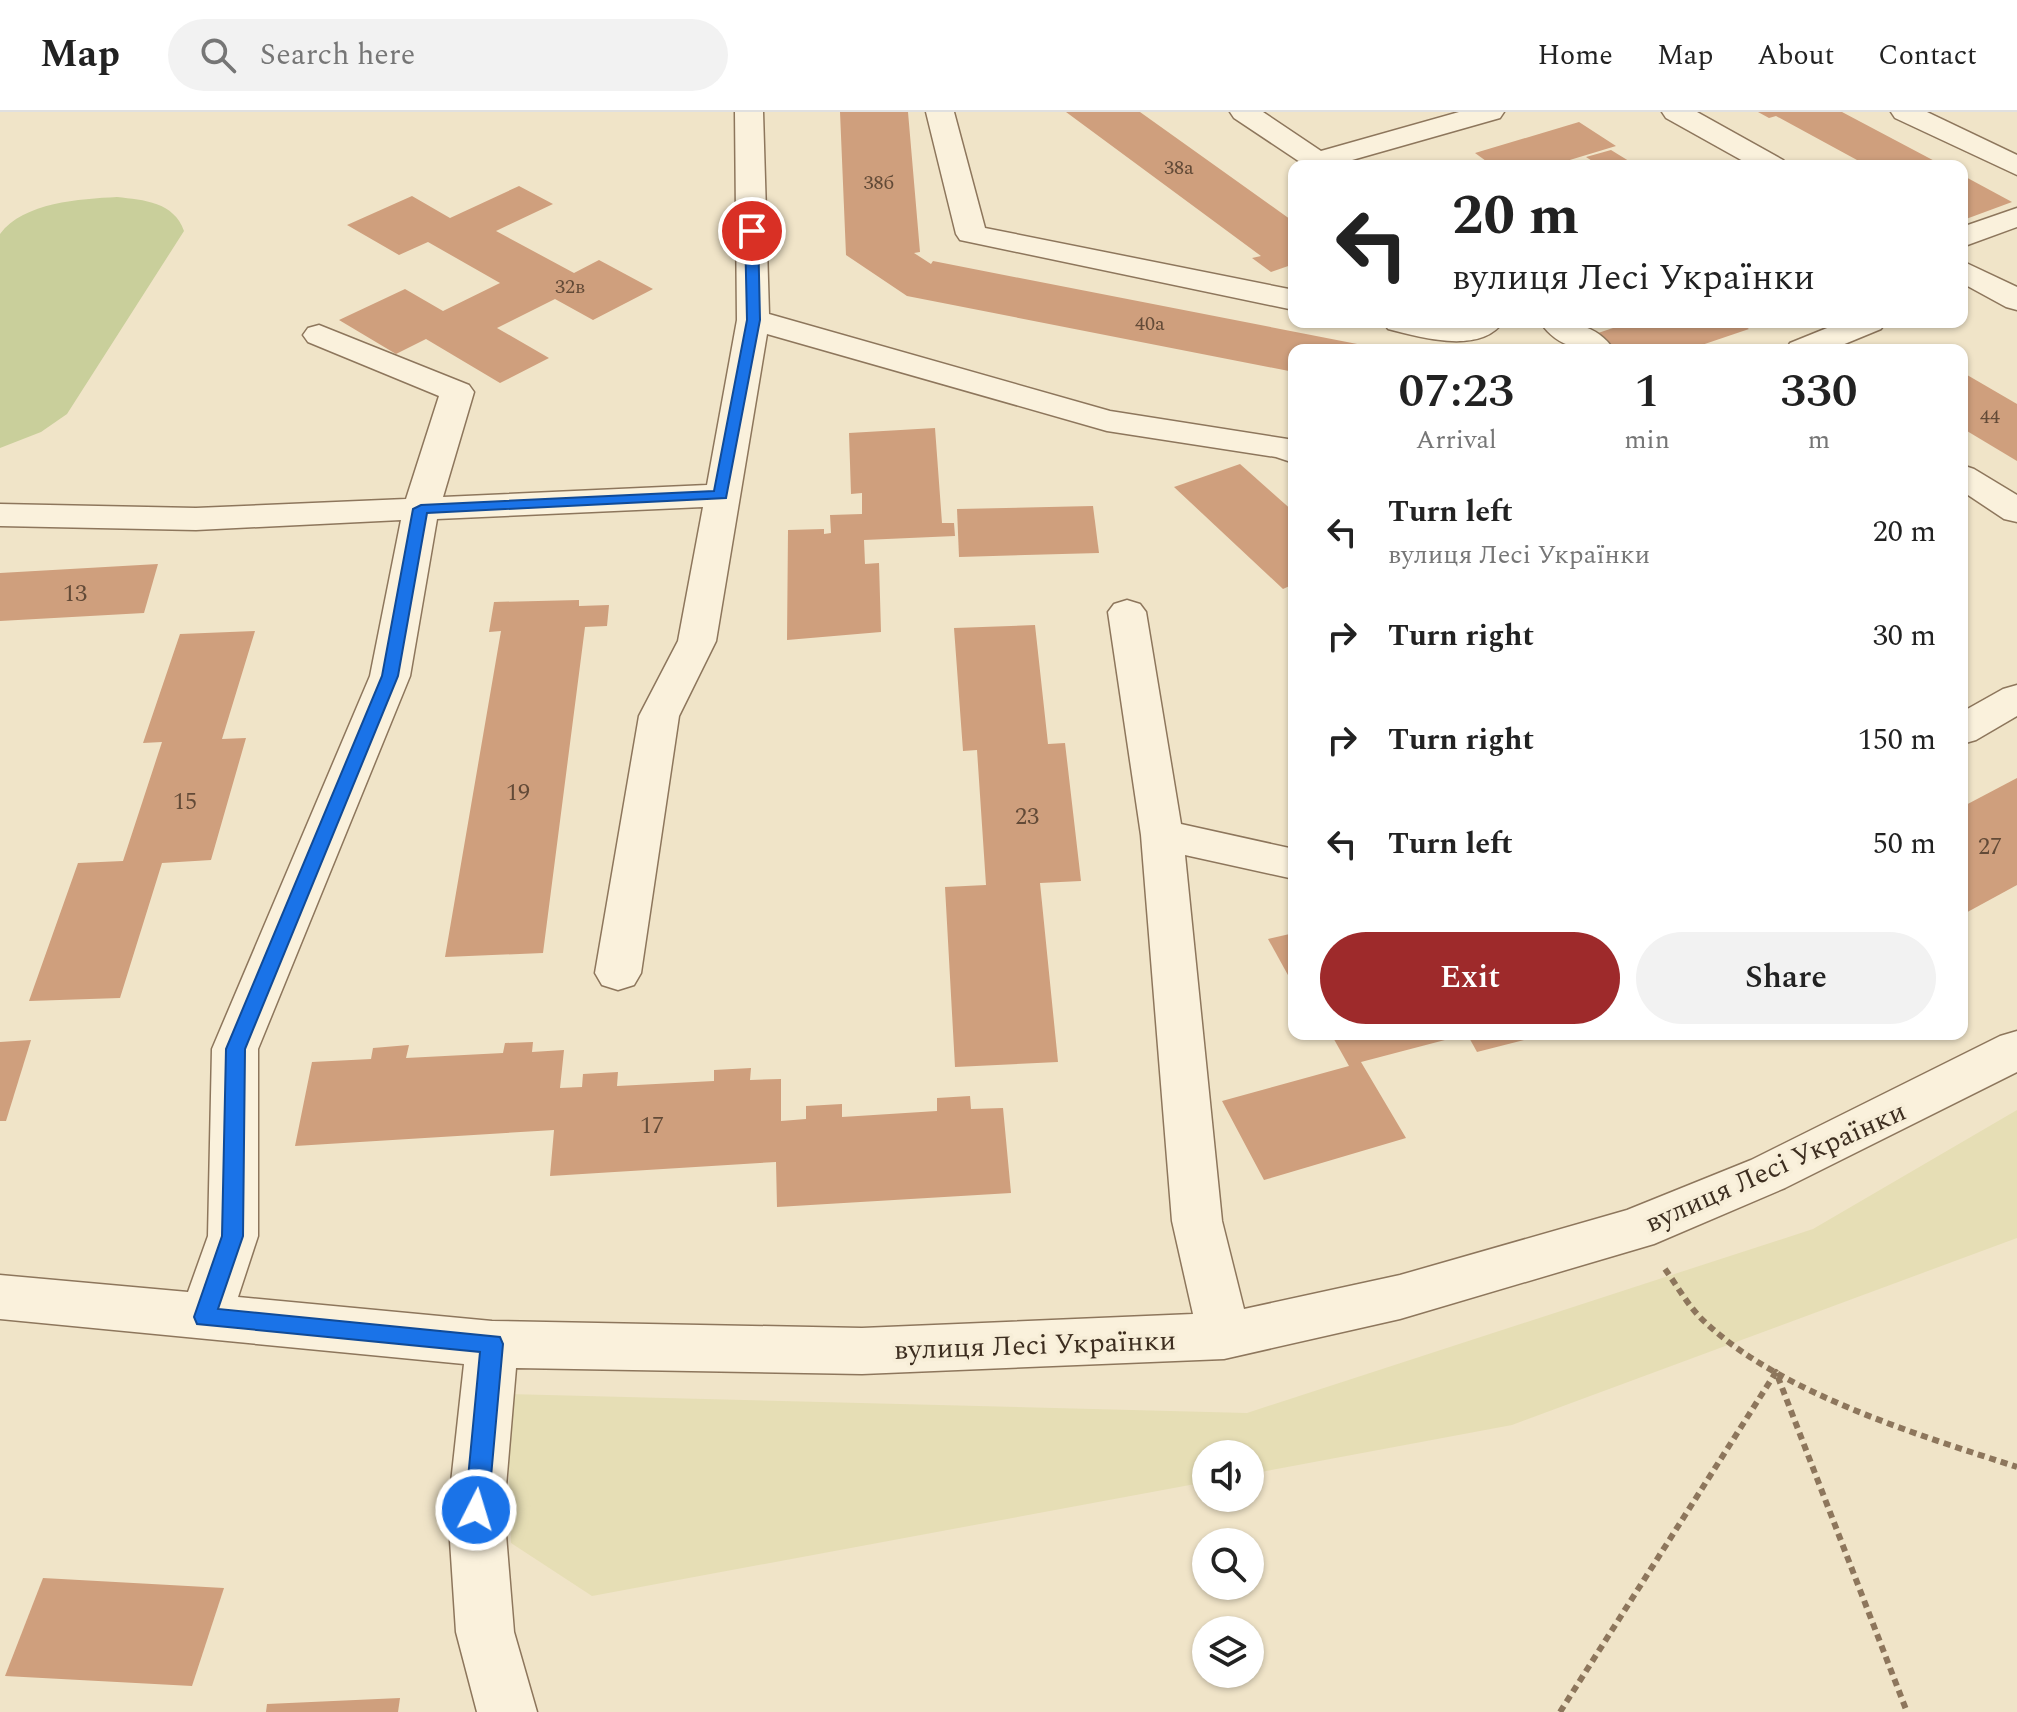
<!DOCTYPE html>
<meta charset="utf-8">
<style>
:root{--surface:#fff;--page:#f2f2f2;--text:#222;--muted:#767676;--line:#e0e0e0;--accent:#9e2a2b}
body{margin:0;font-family:Spectral,serif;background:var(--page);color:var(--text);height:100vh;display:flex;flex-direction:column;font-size:30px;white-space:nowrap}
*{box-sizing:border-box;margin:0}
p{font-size:26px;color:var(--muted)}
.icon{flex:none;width:44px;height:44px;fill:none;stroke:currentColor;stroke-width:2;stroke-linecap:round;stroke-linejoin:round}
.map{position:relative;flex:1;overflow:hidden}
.panel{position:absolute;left:1288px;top:232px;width:680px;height:696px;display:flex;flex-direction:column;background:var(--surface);border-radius:16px;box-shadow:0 2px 6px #0004}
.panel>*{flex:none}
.top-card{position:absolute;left:1288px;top:48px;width:680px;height:168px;border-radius:16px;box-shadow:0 2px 6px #0004;background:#fff;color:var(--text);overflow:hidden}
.controls{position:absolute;left:1192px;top:1328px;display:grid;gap:16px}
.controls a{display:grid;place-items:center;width:72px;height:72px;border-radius:50%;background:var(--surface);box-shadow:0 2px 6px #0004;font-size:40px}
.pin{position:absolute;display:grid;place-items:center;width:68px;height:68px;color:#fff;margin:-34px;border:4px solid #fff;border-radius:50%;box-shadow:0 2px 8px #0007}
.me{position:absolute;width:88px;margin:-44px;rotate:5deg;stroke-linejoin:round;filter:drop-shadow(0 0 6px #0008)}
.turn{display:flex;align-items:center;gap:28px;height:168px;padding:0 32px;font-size:36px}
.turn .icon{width:104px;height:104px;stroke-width:2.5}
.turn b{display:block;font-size:56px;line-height:68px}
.eta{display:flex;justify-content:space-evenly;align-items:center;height:136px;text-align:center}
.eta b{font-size:48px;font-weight:600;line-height:56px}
.primary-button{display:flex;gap:16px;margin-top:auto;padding:16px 32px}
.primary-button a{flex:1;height:92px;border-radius:48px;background:var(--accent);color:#fff;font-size:32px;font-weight:600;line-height:92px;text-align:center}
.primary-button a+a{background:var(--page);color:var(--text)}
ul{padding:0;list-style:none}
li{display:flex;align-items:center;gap:24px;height:104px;padding:0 32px}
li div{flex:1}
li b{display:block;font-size:30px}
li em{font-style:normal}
header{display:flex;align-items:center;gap:48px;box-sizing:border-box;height:112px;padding:0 40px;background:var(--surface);border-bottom:2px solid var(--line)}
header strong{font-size:38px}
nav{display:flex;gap:44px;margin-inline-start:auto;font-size:28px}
.search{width:560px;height:72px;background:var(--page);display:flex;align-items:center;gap:20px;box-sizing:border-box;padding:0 28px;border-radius:44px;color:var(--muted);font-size:30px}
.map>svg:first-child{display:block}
</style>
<header>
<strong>Map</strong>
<div class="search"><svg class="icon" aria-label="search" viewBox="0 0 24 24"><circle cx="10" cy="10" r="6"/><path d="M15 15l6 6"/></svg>Search here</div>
<nav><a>Home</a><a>Map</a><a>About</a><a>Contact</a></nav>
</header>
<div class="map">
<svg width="2017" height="1600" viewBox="0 0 2017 1600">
<rect width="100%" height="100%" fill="#f0e4c8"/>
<path fill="#e6deb5" d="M 2017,998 L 2017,1126 L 1512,1313 L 1250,1362 L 1250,1342 L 1206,1342 L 1206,1370 L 592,1484 L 511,1431 L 507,1282 L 1247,1301 L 1813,1117 Z"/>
<path fill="#c9cf9b" d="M 117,85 C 144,88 174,90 184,119 L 67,302 L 41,320 L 0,336 L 0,122 C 24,90 80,87 117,85 Z"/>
<g fill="#cf9f7d">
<path d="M 840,0 L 908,0 L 920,140 L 914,141 L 931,152 L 933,149 L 1388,238 L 1294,238 L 1294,260 L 907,184 L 846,143 Z"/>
<path d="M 1066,0 L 1140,0 L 1294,110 L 1294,152 L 1271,160 L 1252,146 L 1261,144 Z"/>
<path d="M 1758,0 L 1842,0 L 1944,54 L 1868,54 L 1776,4 L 1769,6 Z"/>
<path d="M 1579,10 L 1616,34 L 1550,54 L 1472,54 L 1486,49 L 1475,41 Z"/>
<path d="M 1611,38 L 1637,54 L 1600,54 L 1586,45 Z"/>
<path d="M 1962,63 L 2012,90 L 1966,107 L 1962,105 Z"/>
<path d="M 519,74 L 553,92 L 496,119 L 574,161 L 599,148 L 653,177 L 593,208 L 555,187 L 497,216 L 549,246 L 500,271 L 426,227 L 396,242 L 339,208 L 405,177 L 443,199 L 500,171 L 428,130 L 399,143 L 347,113 L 412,84 L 450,106 Z"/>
<path d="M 1631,210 L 1739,210 L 1749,217 L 1687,238 L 1618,238 L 1595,222 Z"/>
<path d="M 1962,260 L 2017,292 L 2017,349 L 1962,316 Z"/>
<path d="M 935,316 L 942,411 L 954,411 L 955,424 L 864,428 L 865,452 L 879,451 L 881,520 L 787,528 L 788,418 L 824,417 L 824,422 L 831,421 L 830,403 L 862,402 L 862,381 L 851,382 L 849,321 Z"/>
<path d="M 1240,352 L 1294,400 L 1294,472 L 1283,477 L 1174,375 Z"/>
<path d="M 1093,394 L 1099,441 L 959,445 L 957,397 Z"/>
<path d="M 158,452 L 144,501 L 0,509 L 0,461 Z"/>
<path d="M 579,488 L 579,494 L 609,493 L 607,514 L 585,515 L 543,841 L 445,845 L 501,519 L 489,520 L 494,490 Z"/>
<path d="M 1035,513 L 1048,632 L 1065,631 L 1081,769 L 1040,771 L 1058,950 L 955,955 L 945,775 L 986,773 L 977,638 L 963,639 L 954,516 Z"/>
<path d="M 255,519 L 222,627 L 246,626 L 211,748 L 162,751 L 120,886 L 29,889 L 78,751 L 123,749 L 162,630 L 143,631 L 180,522 Z"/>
<path d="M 2017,666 L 2017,773 L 1962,803 L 1962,695 Z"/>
<path d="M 1294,821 L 1294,874 L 1268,827 Z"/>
<path d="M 1331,922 L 1464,923 L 1361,950 L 1406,1026 L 1264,1068 L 1222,989 L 1349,954 Z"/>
<path d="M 1467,922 L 1542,922 L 1543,923 L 1477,940 Z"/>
<path d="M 31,928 L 6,1009 L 0,1009 L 0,930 Z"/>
<path d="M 533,930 L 532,940 L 564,938 L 560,976 L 582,975 L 583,962 L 618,960 L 617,974 L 714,969 L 714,958 L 751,956 L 750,968 L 781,967 L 781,1009 L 806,1007 L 806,994 L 842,992 L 842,1005 L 937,999 L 937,986 L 970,984 L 971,997 L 1003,996 L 1011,1081 L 777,1095 L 776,1050 L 550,1064 L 554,1018 L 295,1034 L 312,950 L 371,947 L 373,936 L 409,933 L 406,946 L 503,941 L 505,931 Z"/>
<path d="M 43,1466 L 224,1476 L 192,1574 L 5,1564 Z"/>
<path d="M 400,1586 L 398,1600 L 266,1600 L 267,1592 Z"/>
</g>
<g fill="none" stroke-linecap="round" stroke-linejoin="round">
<g stroke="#8d765c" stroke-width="3">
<g id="minor">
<path d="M 735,0 L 763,0 L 769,202 L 1110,299 L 1294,328 L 1294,351 L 1276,345 L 1107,319 L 767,222 L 716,529 L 679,604 L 641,861 L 634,873 L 618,878 L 602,873 L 595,861 L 639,604 L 678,529 L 703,395 L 437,407 L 410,564 L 258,937 L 258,1124 L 238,1185 L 492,1209 L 862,1216 L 1193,1202 L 1172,1109 L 1141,723 L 1108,500 L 1114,492 L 1127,488 L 1140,492 L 1146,500 L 1181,712 L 1294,737 L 1294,767 L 1185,743 L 1222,1109 L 1244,1197 L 1400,1163 L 1627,1098 L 1751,1048 L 2000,924 L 2017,919 L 2017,960 L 1785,1076 L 1654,1132 L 1400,1207 L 1224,1247 L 862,1262 L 516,1256 L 504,1398 L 514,1520 L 537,1600 L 477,1600 L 456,1520 L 448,1398 L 464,1252 L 0,1207 L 0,1163 L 188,1180 L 208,1124 L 212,937 L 370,564 L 401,408 L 196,418 L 0,414 L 0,392 L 196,396 L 406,387 L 439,284 L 308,230 L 303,223 L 308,216 L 319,213 L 469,273 L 474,280 L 443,385 L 707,373 L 737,208 Z"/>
<path d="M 926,0 L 954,0 L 985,116 L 1294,178 L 1294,198 L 960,128 L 956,122 Z"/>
<path d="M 1230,0 L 1263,0 L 1321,39 L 1459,0 L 1504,0 L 1500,6 L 1338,52 L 1340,54 L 1306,54 L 1234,6 Z"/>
<path d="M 1662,0 L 1697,0 L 1783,48 L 1788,54 L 1752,54 L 1666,6 Z"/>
<path d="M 1891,0 L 1927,0 L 2017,43 L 2017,63 L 1895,6 Z"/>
<path d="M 2017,96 L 2017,115 L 1962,135 L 1962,115 Z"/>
<path d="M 1962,149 L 2017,175 L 2017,198 L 2006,195 L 1962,171 Z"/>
<path d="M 1383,210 L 1503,210 C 1480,243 1419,225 1388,217 Z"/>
<path d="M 1540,210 C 1570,210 1596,211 1614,238 C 1584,238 1559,238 1540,210 Z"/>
<path d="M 1842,210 L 1886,210 L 1881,217 L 1830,238 L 1786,238 L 1790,231 Z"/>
<path d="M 1962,353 L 1974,357 L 2017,383 L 2017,410 L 2004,407 L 1962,379 Z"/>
<path d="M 2017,573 L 2017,604 L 1976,628 L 1962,632 L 1962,600 L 2003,577 Z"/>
</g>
</g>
<g stroke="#8d765c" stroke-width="6" stroke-dasharray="7 5" stroke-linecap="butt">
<path d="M 1665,1157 C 1678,1175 1689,1196 1706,1211 C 1782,1282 1919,1323 2017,1355"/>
<path d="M 1560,1600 L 1776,1260 L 1907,1600"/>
</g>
<use href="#minor" fill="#faf1dc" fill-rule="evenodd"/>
</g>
<path fill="#1a73e8" stroke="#114b97" stroke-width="2" d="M 752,115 L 758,119 L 760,208 L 726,386 L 427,401 L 398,564 L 245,937 L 243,1124 L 218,1197 L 500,1225 L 503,1232 L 488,1398 L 485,1406 L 476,1409 L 468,1406 L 465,1398 L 480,1240 L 197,1212 L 194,1205 L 222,1124 L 226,937 L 382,564 L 413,397 L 421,393 L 714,379 L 747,208 L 745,119 Z"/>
<g text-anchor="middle" stroke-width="7" stroke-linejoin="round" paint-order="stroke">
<g font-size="20" fill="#624a37">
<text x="1179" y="62">38а</text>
<text x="879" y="77">38б</text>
<text x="570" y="181">32в</text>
<text x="1150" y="218">40а</text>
<text x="1990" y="311">44</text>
</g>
<g font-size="24" fill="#624a37">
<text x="75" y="489">13</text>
<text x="518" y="688">19</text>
<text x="185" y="697">15</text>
<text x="1027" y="712">23</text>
<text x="1990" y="742">27</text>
<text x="652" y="1021">17</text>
</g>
<g font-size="28" fill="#3d2e20" stroke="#f7eed8">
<text transform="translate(1775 1054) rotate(-24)" y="10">вулиця Лесі Українки</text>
<text transform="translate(1035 1232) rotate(-2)" y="10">вулиця Лесі Українки</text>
</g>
</g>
</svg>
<div class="controls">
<a><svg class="icon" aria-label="sound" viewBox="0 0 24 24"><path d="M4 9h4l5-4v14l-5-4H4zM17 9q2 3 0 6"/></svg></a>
<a><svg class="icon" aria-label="search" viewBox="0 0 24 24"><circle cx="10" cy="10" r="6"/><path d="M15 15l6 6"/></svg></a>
<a><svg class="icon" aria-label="layers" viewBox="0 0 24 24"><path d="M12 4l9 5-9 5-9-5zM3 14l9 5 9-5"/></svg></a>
</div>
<div class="pin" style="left:752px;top:119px;background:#d93025"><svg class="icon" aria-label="arrive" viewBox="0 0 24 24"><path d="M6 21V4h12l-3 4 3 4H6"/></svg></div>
<svg class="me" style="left:476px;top:1398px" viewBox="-20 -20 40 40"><circle r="17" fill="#1a73e8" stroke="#fff" stroke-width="3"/><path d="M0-11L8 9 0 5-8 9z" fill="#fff"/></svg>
<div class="top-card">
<div class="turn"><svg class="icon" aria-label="left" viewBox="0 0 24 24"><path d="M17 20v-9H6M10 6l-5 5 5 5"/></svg><div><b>20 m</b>вулиця Лесі Українки</div></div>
</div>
<section class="panel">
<div class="eta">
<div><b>07:23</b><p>Arrival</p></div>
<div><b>1</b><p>min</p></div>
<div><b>330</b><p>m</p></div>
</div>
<ul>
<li><svg class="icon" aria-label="left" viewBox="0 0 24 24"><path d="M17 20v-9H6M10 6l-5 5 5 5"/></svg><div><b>Turn left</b><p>вулиця Лесі Українки</p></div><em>20 m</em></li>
<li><svg class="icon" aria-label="right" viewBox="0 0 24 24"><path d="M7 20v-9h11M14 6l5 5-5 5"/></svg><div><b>Turn right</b></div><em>30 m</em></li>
<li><svg class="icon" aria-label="right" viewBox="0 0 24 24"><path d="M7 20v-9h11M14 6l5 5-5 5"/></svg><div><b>Turn right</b></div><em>150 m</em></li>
<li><svg class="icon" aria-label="left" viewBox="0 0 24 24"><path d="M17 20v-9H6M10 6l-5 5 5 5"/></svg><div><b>Turn left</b></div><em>50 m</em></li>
</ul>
<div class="primary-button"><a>Exit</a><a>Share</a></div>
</section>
</div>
